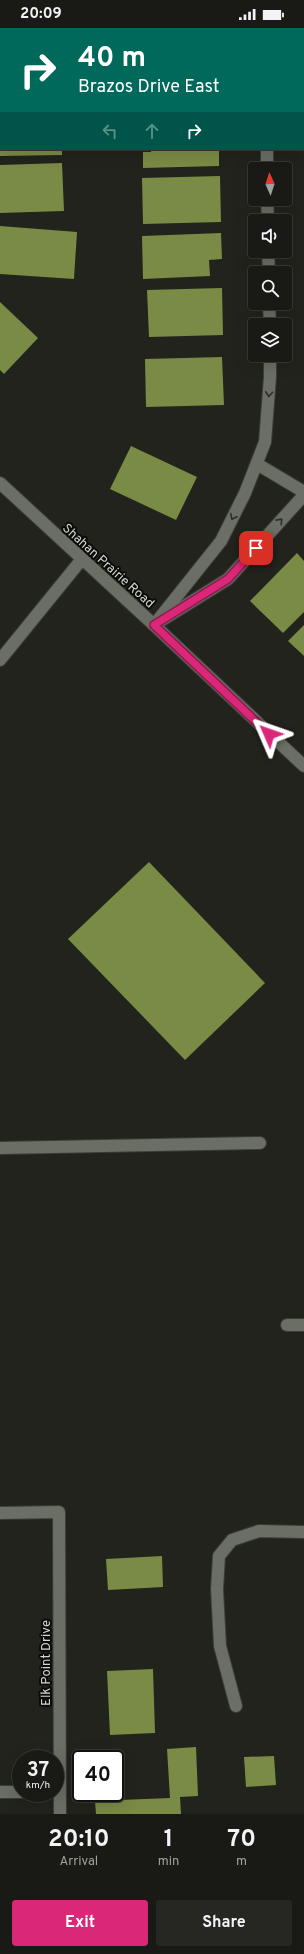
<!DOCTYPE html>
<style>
:root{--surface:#191a15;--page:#262722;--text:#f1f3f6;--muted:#9fa1a0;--line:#373834;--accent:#db2777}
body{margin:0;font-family:Overpass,sans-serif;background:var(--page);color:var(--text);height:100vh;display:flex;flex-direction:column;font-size:15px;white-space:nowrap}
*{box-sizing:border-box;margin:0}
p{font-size:13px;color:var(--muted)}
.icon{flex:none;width:22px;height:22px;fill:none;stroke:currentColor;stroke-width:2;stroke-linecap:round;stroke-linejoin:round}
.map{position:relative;height:1786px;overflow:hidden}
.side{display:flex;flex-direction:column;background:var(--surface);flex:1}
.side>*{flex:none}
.top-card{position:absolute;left:0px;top:0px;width:304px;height:122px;box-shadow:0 4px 16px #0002,0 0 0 1px var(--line);background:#00695c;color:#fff;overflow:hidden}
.needle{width:26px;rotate:357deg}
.buttons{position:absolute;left:248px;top:134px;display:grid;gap:8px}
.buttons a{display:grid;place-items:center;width:44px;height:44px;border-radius:4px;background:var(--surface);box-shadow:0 4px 16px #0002,0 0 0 1px var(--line);font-size:20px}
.speed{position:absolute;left:12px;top:1722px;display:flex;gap:8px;font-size:20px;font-weight:700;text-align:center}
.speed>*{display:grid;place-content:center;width:52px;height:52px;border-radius:50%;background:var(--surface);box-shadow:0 4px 16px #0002,0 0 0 1px var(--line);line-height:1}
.speed small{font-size:10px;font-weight:400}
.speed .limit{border:2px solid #111;border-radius:6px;background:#fff;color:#111}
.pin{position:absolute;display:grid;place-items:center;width:34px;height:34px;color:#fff;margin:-17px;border-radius:8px;box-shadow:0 2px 6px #0006}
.me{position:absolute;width:44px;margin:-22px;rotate:313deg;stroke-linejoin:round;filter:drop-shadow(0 0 3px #0008)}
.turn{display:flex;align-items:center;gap:14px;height:84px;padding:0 12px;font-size:18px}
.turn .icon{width:52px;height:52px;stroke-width:2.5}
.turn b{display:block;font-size:28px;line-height:34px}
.lanes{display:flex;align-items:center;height:38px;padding:0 12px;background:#0003;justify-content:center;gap:20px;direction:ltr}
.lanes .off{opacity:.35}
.eta{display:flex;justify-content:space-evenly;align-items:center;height:68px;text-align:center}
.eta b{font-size:24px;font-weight:700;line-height:28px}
.primary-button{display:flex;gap:8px;margin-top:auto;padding:8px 12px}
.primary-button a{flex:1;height:46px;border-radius:4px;background:var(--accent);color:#fff;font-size:16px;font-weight:700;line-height:46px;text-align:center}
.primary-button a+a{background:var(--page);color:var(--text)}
.status{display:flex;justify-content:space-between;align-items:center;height:28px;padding:0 20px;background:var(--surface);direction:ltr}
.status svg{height:11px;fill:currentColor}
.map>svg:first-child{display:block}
</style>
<div class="status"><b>20:09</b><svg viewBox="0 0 49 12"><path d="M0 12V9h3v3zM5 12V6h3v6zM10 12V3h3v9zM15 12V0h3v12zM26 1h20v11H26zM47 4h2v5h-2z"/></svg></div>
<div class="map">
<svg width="304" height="1786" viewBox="0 0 304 1786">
<rect width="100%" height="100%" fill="#21231c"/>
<g fill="#798b44">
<path d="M 0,121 L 62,121 L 62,127 L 0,128 Z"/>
<path d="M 151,121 L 219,121 L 219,138 L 143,140 L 143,124 L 151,124 Z"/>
<path d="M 62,135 L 64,183 L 0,185 L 0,137 Z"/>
<path d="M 220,148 L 221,194 L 143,196 L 142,150 Z"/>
<path d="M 0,198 L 77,204 L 74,251 L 0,246 Z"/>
<path d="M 221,205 L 222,231 L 209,232 L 210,248 L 143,251 L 142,208 Z"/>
<path d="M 222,260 L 223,307 L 149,309 L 147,262 Z"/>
<path d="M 0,274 L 38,310 L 4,346 L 0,342 Z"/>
<path d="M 222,329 L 224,377 L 146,379 L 145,331 Z"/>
<path d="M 131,418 L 197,449 L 176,492 L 110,461 Z"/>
<path d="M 297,525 L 304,533 L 304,584 L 283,605 L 250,573 Z"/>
<path d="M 304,597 L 304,628 L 288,613 Z"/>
<path d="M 149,834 L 265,955 L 185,1032 L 68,911 Z"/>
<path d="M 162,1528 L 163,1559 L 108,1562 L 106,1531 Z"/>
<path d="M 153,1641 L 155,1705 L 110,1707 L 107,1643 Z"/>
<path d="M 196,1719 L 198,1768 L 180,1769 L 181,1786 L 96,1786 L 95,1773 L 170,1770 L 167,1721 Z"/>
<path d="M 274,1728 L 276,1757 L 246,1759 L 244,1729 Z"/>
</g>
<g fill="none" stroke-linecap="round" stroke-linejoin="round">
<g stroke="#3b3d36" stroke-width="14">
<g id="service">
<path d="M 0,632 L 82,531"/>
<path d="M 0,1120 L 260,1115"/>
<path d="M 287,1297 L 304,1297"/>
<path d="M 236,1678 L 220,1618 L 217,1561 L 219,1528 L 232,1512 L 259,1503 L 304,1504"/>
</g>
</g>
<g stroke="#3b3d36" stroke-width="14">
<g id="minor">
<path d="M 265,0 L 265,1"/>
<path d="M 303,95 L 304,95"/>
<path d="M 267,121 L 267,141"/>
<path d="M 267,171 L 268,193"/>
<path d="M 268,223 L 269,245"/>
<path d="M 269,275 L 270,297"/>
<path d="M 257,436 L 304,464"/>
<path d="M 162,592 L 228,551 L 304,467"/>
<path d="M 154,597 L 221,513 L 245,465 L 265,414 L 270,349 L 270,327"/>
<path d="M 0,1485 L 59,1484 L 60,1786"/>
<path d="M 0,1764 L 21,1764"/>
</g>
</g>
<g stroke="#3b3d36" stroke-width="14">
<path id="tertiary" d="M 0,455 L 154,597 L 304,738"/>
</g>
<use href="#service" stroke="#6b6e65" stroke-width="12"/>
<use href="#minor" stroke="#6b6e65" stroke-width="12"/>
<use href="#tertiary" stroke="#6b6e65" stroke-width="12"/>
</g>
<defs><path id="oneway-chevron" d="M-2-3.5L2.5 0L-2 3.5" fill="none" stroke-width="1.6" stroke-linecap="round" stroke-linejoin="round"/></defs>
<g stroke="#2d2e29">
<use href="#oneway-chevron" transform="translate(269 366) rotate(95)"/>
<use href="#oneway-chevron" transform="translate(233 489) rotate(117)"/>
<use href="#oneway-chevron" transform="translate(280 493) rotate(-48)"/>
</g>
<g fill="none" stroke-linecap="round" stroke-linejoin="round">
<g stroke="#8e194d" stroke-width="10">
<path id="route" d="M 256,520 L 228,551 L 154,597 L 269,706"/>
</g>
<use href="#route" stroke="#db2777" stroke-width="7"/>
</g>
<g text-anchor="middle" stroke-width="4" stroke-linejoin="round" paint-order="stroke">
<g font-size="13" fill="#d2d4cf" stroke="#0b0c09">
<text transform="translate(109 537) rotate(42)" y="5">Shahan Prairie Road</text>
<text transform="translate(45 1635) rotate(-90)" y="5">Elk Point Drive</text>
</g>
</g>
</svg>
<div class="buttons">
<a><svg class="needle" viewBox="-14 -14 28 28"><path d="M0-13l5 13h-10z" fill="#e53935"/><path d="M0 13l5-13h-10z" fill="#9fa1a0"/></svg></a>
<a><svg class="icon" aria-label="sound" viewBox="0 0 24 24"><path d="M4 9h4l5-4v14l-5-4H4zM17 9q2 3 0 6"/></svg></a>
<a><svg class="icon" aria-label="search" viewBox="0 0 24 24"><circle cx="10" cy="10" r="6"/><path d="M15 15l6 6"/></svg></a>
<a><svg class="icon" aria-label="layers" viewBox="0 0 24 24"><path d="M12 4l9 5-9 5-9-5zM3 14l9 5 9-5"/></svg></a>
</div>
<div class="speed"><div>37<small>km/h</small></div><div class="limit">40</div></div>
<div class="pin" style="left:256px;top:520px;background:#d93025"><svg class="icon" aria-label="arrive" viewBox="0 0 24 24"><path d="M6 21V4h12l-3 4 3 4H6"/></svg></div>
<svg class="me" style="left:269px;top:706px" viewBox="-20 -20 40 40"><path d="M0-17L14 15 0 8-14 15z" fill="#db2777" stroke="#fff" stroke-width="4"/></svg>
<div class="top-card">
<div class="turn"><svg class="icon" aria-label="right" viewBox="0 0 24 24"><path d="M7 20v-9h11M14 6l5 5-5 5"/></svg><div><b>40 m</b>Brazos Drive East</div></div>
<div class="lanes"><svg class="icon off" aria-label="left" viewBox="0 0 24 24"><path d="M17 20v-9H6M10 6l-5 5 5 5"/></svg><svg class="icon off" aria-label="ahead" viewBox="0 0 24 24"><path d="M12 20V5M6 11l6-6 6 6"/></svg><svg class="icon" aria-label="right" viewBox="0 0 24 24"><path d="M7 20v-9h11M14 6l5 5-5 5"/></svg></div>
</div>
</div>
<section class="side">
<div class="eta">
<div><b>20:10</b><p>Arrival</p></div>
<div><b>1</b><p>min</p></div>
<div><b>70</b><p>m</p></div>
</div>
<div class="primary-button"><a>Exit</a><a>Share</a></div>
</section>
